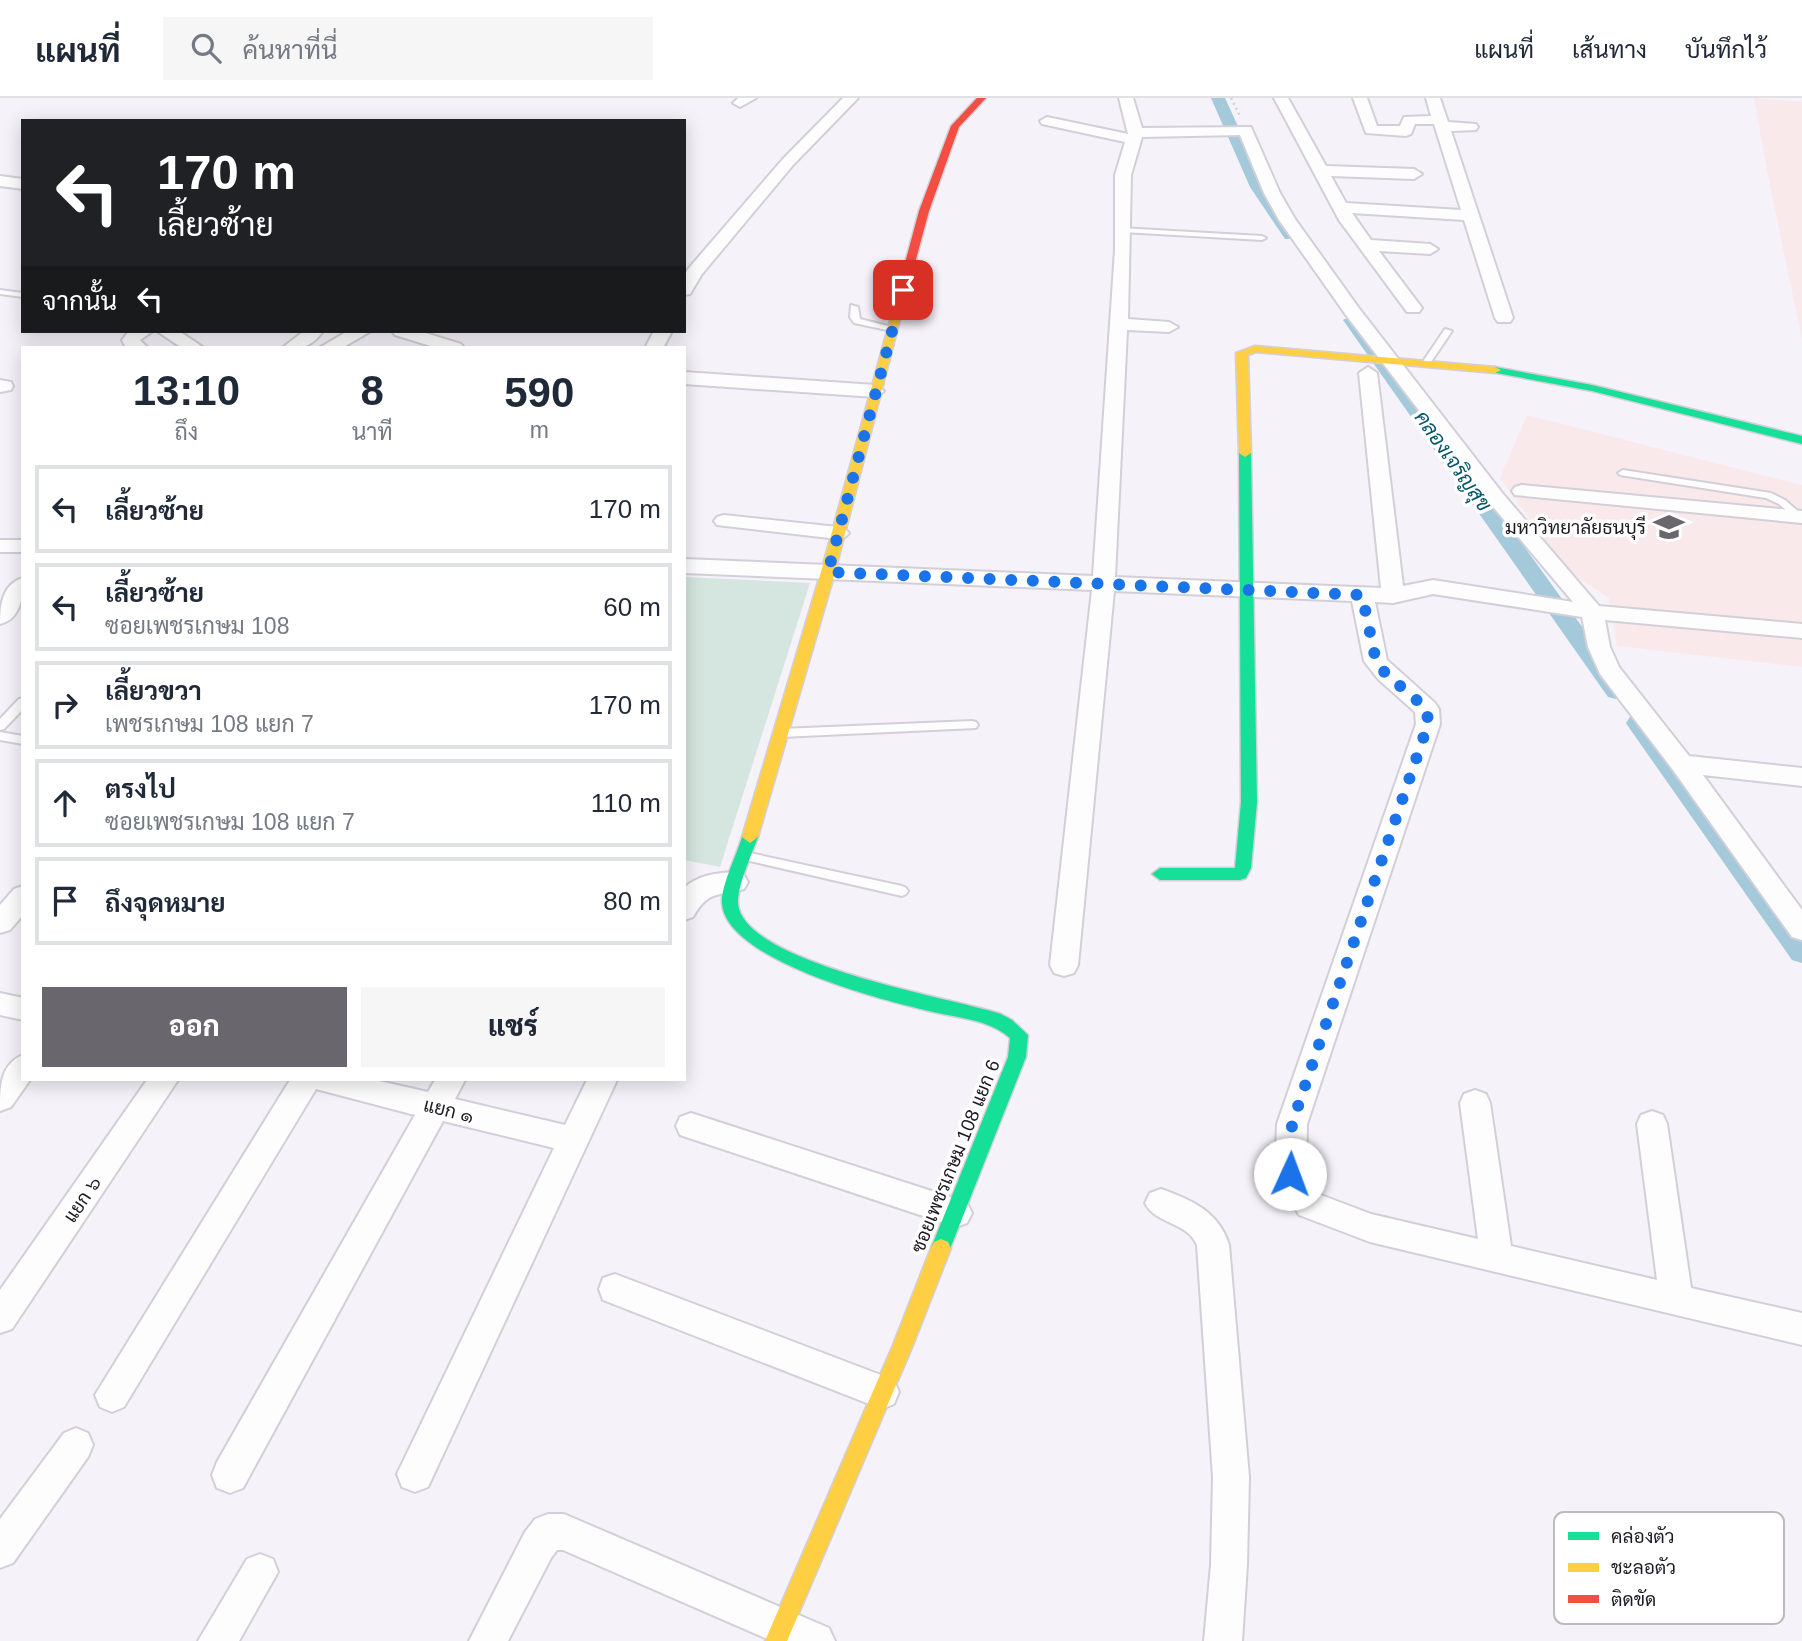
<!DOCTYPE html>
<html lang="th">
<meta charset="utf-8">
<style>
:root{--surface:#fff;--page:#f6f6f7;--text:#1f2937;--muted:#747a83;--line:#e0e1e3;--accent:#6a666e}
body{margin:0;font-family:Arial,Sarabun,sans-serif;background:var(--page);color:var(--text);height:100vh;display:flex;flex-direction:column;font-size:26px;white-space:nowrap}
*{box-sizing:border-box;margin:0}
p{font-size:23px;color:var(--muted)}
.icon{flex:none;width:38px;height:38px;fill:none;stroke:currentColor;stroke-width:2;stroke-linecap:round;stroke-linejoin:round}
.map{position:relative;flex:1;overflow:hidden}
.panel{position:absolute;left:21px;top:248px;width:665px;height:735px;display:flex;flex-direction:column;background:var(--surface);border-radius:0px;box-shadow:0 4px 18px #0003}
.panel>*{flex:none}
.banner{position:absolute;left:21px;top:21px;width:665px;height:214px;border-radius:0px;box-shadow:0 4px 18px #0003;background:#202124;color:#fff;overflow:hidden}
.pin{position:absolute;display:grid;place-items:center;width:60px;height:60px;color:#fff;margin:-30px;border-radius:14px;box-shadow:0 4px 10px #0006}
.me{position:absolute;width:77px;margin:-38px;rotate:2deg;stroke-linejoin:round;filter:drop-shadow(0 0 5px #0008)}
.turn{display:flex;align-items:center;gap:24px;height:147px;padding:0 21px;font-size:32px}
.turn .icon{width:91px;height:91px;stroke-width:2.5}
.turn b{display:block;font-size:49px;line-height:60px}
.then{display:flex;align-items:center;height:66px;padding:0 21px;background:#0003;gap:14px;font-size:26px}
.eta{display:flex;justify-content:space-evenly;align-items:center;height:119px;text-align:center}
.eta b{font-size:42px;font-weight:800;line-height:49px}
.button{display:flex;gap:14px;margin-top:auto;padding:14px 21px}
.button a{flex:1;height:80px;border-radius:0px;background:var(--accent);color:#fff;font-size:28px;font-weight:800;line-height:80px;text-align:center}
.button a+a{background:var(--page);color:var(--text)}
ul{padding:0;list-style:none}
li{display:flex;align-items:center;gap:21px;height:88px;margin:0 14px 10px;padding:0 7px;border:4px solid var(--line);border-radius:0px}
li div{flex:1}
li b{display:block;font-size:26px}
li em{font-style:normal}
header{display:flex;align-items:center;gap:42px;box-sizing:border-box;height:98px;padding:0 35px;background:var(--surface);border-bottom:2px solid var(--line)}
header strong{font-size:33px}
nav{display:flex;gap:38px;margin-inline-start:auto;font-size:24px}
.search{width:490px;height:63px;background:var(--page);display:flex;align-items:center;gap:18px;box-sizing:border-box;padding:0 24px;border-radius:0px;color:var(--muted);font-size:26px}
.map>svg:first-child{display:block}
</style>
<header>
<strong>แผนที่</strong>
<div class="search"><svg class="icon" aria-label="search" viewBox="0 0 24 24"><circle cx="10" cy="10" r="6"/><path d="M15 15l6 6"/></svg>ค้นหาที่นี่</div>
<nav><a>แผนที่</a><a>เส้นทาง</a><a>บันทึกไว้</a></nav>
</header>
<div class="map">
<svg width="1802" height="1543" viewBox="0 0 1802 1543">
<rect width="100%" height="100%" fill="#f6f2fa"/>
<g fill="#f9e9eb">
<path d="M 1754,0 L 1802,4 L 1802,242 L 1768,78 Z"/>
<path d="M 1527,317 L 1802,387 L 1802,569 L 1617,548 L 1609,500 L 1565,471 L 1500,380 Z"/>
</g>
<path fill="#d4e6df" d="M 684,479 L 810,485 L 720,769 L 684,762 Z"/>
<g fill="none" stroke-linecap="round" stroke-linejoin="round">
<g fill="#a3c9da" fill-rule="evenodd">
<path d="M 1211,0 L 1225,0 L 1266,89 L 1299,137 L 1297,141 L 1285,141 L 1250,89 Z"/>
<path d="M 1352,217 L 1358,218 L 1624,587 L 1628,593 L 1624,599 L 1616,601 L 1608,599 L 1343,222 Z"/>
<path d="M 1638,617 L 1646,619 L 1802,833 L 1802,865 L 1792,862 L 1630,631 L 1626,625 L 1630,619 Z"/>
</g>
<g stroke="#d3cfd8" stroke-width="4">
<g id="lane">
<path d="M 1120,130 L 1262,138 L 1266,140 L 1262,142 L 1123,134 L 1120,134 Z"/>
<path d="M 0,192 L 23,195 L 23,199 L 0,196 Z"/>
<path d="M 851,207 L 858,209 L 860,221 L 896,230 L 892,233 L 854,225 L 850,219 Z"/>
<path d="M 1445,231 L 1452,233 L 1429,267 L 1423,267 L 1422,265 Z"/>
<path d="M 1623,372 L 1771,395 L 1785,402 L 1801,416 L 1802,419 L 1795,420 L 1779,406 L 1766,400 L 1620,377 L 1618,375 Z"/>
<path d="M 23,600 L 23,611 L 4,631 L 0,632 L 0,621 L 19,601 Z"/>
<path d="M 972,623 L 976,624 L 978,627 L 976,630 L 781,639 L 775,635 L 781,631 Z"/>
<path d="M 0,634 L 23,638 L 23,646 L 0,642 Z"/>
<path d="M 745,754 L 902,788 L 906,790 L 908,793 L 906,796 L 902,798 L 741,761 L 739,758 Z"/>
</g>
</g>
<g stroke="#d3cfd8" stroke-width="4">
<g id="street">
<path d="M 738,0 L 756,0 L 740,9 L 733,5 Z"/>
<path d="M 843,0 L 858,0 L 793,67 L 702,176 L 690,196 L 684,197 L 684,177 L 689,170 L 783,61 Z"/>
<path d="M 1119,0 L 1133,0 L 1142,30 L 1251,29 L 1280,95 L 1295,121 L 1358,209 L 1503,396 L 1599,508 L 1802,526 L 1802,540 L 1605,522 L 1610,549 L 1619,569 L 1689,658 L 1802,670 L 1802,688 L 1703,677 L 1802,812 L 1802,842 L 1792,839 L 1673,672 L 1600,576 L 1588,549 L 1582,519 L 1433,496 L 1393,505 L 1375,504 L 1387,562 L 1435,605 L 1439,611 L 1440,626 L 1307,1026 L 1306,1073 L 1321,1097 L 1371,1116 L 1478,1141 L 1460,1005 L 1464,996 L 1475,992 L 1486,996 L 1490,1005 L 1511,1148 L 1657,1182 L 1637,1026 L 1641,1017 L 1652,1013 L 1663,1017 L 1667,1026 L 1691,1190 L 1802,1215 L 1802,1247 L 1370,1144 L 1299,1117 L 1275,1076 L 1277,1026 L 1416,626 L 1415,614 L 1378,581 L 1364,563 L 1352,503 L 1114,493 L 1078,867 L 1074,875 L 1064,878 L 1054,875 L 1050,867 L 1092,492 L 684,475 L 684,461 L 1093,478 L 1115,152 L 1115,77 L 1125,44 L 1042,26 L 1040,23 L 1047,19 L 1128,36 ZM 1240,37 L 1264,95 L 1279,122 L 1346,217 L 1489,404 L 1573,504 L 1433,482 L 1403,488 L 1377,275 L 1368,269 L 1359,275 L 1381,490 L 1115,479 L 1127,232 L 1169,234 L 1178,229 L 1169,224 L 1128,221 L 1131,77 L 1142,39 Z"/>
<path d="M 1274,0 L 1288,0 L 1326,68 L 1414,71 L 1422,76 L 1414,81 L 1331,78 L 1346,105 L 1461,112 L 1434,26 L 1415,26 L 1411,36 L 1406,38 L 1366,35 L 1353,0 L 1367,0 L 1377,28 L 1400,28 L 1404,19 L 1431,18 L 1426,0 L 1440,0 L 1448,24 L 1476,26 L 1478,29 L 1476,32 L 1451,33 L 1513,220 L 1510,224 L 1498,224 L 1495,220 L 1464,122 L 1352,115 L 1371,142 L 1430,146 L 1438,151 L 1430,156 L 1379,153 L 1422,210 L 1419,214 L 1407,214 L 1339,122 Z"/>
<path d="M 0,78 L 23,81 L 23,91 L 0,88 Z"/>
<path d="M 129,233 L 153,233 L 140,242 L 148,250 L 126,250 L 122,242 Z"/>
<path d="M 157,233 L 179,233 L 204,250 L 182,250 Z"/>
<path d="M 304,233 L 323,233 C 311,250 302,250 282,250 Z"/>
<path d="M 348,233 L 371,233 L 342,250 L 319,250 Z"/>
<path d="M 392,233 L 419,233 L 461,246 L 464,250 L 437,250 L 395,237 Z"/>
<path d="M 654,233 L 672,233 L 663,250 L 645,250 Z"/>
<path d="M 684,274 L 875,287 L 884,293 L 875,299 L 684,286 Z"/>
<path d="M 0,282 L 11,284 L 13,288 L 11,292 L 0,294 Z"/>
<path d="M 1522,387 L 1802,413 L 1802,425 L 1515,397 L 1512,393 L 1515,389 Z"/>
<path d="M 724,417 L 838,429 L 845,431 L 849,435 L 845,439 L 838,441 L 717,427 L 714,423 L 717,419 Z"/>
<rect x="0" y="442" width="23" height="12"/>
<path d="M 23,480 C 23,498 21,521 0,526 C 0,508 2,486 23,480 Z"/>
<path d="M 735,774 L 744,777 L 748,784 L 744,791 C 718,799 709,791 693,819 L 684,822 L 684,790 C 698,777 717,775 735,774 Z"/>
<path d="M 23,788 L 23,817 L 10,832 L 0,835 L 0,807 L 14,791 Z"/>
<path d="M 0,895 L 23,900 L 23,922 L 0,917 Z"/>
<path d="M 23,957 L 23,982 L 30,982 L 11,1009 L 0,1013 C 0,989 0,966 23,957 Z"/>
<path d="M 147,982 L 178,982 L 12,1231 L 0,1235 L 0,1192 Z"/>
<path d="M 290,982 L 375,982 L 428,994 L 435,982 L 465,982 L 455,1001 L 565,1027 L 587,982 L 617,982 L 428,1389 L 415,1394 L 402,1389 L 397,1376 L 554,1050 L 443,1023 L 243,1390 L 230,1395 L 217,1390 L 212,1377 L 217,1364 L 415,1017 L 316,991 L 124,1309 L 112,1314 L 100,1309 L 95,1297 Z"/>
<path d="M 691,1015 L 956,1101 L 967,1105 L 972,1115 L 967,1125 L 956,1129 L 680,1037 L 676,1028 L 680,1019 Z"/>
<path d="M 1161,1091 C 1192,1102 1219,1114 1229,1147 L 1249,1379 L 1247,1467 L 1242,1543 L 1204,1543 L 1211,1467 L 1213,1379 L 1197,1147 C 1188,1124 1155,1126 1145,1105 L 1150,1095 Z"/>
<path d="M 615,1176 L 894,1282 L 899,1294 L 894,1306 L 882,1311 L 603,1202 L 599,1191 L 603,1180 Z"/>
<path d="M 76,1330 L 88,1335 L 93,1347 L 88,1359 L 13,1465 L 0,1470 L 0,1421 L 64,1335 Z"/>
<path d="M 548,1416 L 564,1416 L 829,1530 L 835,1543 L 772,1543 L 563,1452 L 557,1452 L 551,1460 L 508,1543 L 469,1543 L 525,1434 L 535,1421 Z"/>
<path d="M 260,1456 L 273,1461 L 278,1474 L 239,1543 L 198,1543 L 247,1461 Z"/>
</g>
</g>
<g stroke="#d3cfd8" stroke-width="3">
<g id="fast">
<path d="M 1495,269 L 1592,287 L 1802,338 L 1802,346 L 1592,293 L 1491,274 L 1491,270 Z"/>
<path d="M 1245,351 L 1251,355 L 1257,704 L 1251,770 L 1246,780 L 1240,782 L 1160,782 L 1152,776 L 1160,770 L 1235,770 L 1241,704 L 1239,355 Z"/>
<path d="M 750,733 L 758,739 C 752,756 737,788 738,806 C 744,866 953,900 1001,916 L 1012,922 L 1028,937 L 1026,959 L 948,1156 L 941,1159 L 934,1156 L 931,1150 L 1008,959 L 1010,940 C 987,920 954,920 925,912 C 879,901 725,861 722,805 C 721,787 737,757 742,739 Z"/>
</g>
</g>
<g stroke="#d3cfd8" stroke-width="3">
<g id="slow">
<path d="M 892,215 L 901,217 L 835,474 L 758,739 L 750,745 L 742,739 L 821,474 Z"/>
<path d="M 1255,248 L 1495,269 L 1501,272 L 1495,275 L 1256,254 L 1248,257 L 1251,355 L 1245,359 L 1239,355 L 1236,255 Z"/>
<path d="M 941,1141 L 948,1144 L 951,1150 L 913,1247 L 787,1543 L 765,1543 L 893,1247 L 931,1150 L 934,1144 Z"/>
</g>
</g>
<g stroke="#d3cfd8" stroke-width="3">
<path id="jam" d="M 977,0 L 986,0 L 959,29 L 929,113 L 901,217 L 892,219 L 891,217 L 919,113 L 951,28 Z"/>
</g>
<path stroke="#d3d3d6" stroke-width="2.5" stroke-dasharray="2 3.5" stroke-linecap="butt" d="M 1231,0 L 1240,18"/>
<use href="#lane" fill="#fefdfe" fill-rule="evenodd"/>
<use href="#street" fill="#fefdfe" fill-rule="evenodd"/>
<use href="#fast" fill="#16e098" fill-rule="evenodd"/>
<use href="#slow" fill="#ffcf43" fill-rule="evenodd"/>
<use href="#jam" fill="#f24e42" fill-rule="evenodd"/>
</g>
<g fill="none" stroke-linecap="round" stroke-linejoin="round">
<path stroke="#1a73e8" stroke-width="12" stroke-dasharray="0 21.6" d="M 903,192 L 828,474 L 1362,497 L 1376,563 L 1386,576 L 1427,611 L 1428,626 L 1292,1026 L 1290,1076"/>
</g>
<defs>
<g id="university-bare" transform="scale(2.415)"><path d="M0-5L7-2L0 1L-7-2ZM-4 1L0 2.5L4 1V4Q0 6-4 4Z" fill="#6a666e" stroke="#fff" stroke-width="2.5" paint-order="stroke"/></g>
</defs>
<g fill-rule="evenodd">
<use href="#university-bare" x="1669" y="429"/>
</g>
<g text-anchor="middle" stroke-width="7" stroke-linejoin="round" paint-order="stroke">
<g font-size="19" fill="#1e1a23" stroke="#fff" text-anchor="end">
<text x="1646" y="436">มหาวิทยาลัยธนบุรี</text>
</g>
<g font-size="19" fill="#1e1a23" stroke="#fff">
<text transform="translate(449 1012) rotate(14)" y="7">แยก ๑</text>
<text transform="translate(955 1058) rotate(-68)" y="7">ซอยเพชรเกษม 108 แยก 6</text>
<text transform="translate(82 1101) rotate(-56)" y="7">แยก ๖</text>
</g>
<g font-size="21" font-style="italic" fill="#07576c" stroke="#fff">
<text transform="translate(1453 363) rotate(55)" y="7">คลองเจริญสุข</text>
</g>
</g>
<rect x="1554" y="1414" width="230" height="112" rx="10" fill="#fff" stroke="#bcbabd" stroke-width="2"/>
<rect x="1568" y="1434" width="31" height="8" fill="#16e098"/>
<rect x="1568" y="1465" width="31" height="9" fill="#ffcf43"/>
<rect x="1568" y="1497" width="31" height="8" fill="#f24e42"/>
<g font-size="19" fill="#1e1a23">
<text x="1611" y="1445">คล่องตัว</text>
<text x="1611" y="1476">ชะลอตัว</text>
<text x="1611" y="1508">ติดขัด</text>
</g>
</svg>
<div class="pin" style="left:903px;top:192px;background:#d93025"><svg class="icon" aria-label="arrive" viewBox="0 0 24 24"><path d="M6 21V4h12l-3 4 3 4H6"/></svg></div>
<svg class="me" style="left:1290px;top:1076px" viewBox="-20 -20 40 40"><circle r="19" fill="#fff"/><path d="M0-13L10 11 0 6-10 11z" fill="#1a73e8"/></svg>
<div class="banner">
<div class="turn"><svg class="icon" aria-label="left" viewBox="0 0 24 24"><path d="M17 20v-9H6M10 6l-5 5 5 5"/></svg><div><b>170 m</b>เลี้ยวซ้าย</div></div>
<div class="then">จากนั้น<svg class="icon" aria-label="left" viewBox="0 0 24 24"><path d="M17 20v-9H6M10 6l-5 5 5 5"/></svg></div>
</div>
<section class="panel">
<div class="eta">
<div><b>13:10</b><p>ถึง</p></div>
<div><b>8</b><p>นาที</p></div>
<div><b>590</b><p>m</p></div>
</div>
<ul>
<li><svg class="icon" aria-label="left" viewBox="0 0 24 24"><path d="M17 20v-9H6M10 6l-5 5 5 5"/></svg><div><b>เลี้ยวซ้าย</b></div><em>170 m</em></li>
<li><svg class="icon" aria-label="left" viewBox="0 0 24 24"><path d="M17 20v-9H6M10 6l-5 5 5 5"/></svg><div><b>เลี้ยวซ้าย</b><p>ซอยเพชรเกษม 108</p></div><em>60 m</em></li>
<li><svg class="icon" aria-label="right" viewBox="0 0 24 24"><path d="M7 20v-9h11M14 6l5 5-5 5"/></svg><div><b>เลี้ยวขวา</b><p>เพชรเกษม 108 แยก 7</p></div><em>170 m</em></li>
<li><svg class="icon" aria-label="ahead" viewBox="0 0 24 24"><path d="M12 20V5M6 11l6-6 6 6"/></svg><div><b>ตรงไป</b><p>ซอยเพชรเกษม 108 แยก 7</p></div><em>110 m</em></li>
<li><svg class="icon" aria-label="arrive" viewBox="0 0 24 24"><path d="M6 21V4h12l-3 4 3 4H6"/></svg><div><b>ถึงจุดหมาย</b></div><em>80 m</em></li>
</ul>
<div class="button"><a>ออก</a><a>แชร์</a></div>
</section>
</div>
